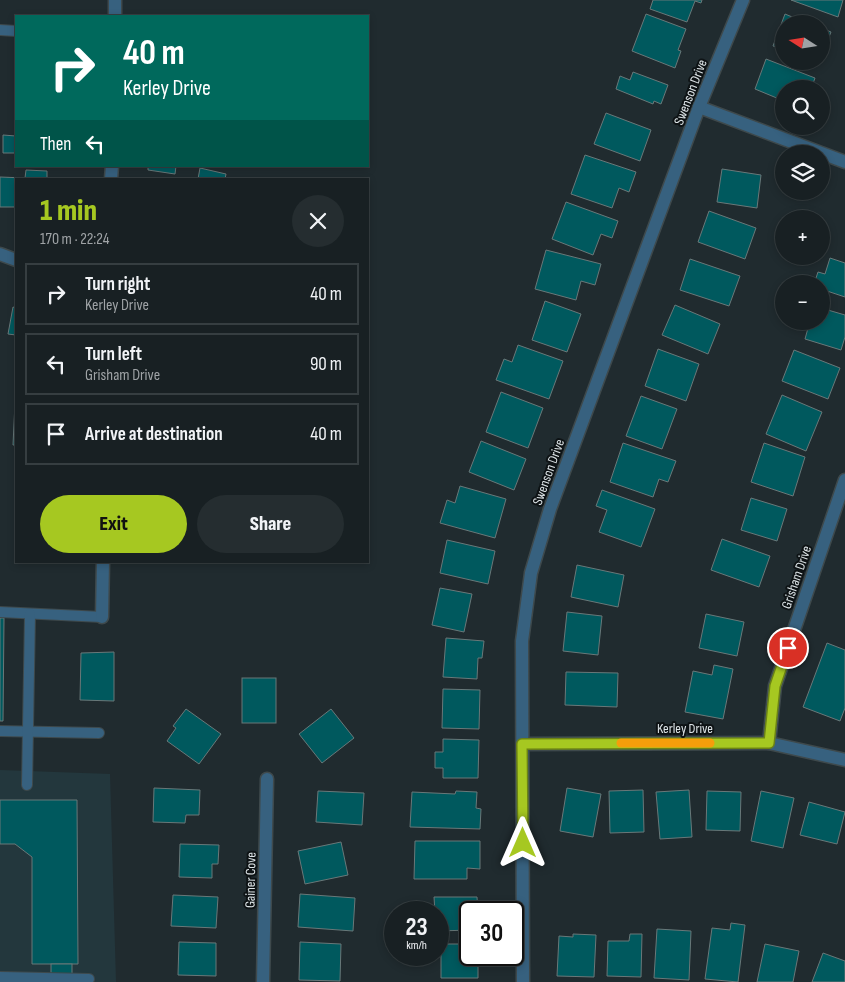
<!DOCTYPE html>
<meta charset="utf-8">
<style>
:root{--surface:#182023;--page:#252d30;--text:#f1f3f6;--muted:#9fa3a6;--line:#363e41;--accent:#a6c821}
body{margin:0;font-family:"Sofia Sans Condensed",sans-serif;background:var(--page);color:var(--text);height:100vh;display:flex;flex-direction:column;font-size:19px;white-space:nowrap}
*{box-sizing:border-box;margin:0}
p{font-size:16px;color:var(--muted)}
.icon{flex:none;width:28px;height:28px;fill:none;stroke:currentColor;stroke-width:2;stroke-linecap:round;stroke-linejoin:round}
.map{position:relative;flex:1;overflow:hidden}
.side{position:absolute;left:15px;top:178px;width:354px;height:385px;display:flex;flex-direction:column;background:var(--surface);border-radius:0px;box-shadow:0 2px 8px #0003,0 0 0 1px var(--line)}
.side>*{flex:none}
.guide{position:absolute;left:15px;top:15px;width:354px;height:152px;border-radius:0px;box-shadow:0 2px 8px #0003,0 0 0 1px var(--line);background:#00695c;color:#fff;overflow:hidden}
.needle{width:32px;rotate:282deg}
.fabs{position:absolute;left:775px;top:15px;display:grid;gap:10px}
.fabs a{display:grid;place-items:center;width:55px;height:55px;border-radius:50%;background:var(--surface);box-shadow:0 2px 8px #0003,0 0 0 1px var(--line);font-size:25px}
.speed{position:absolute;left:384px;top:901px;display:flex;gap:10px;font-size:25px;font-weight:700;text-align:center}
.speed>*{display:grid;place-content:center;width:65px;height:65px;border-radius:50%;background:var(--surface);box-shadow:0 2px 8px #0003,0 0 0 1px var(--line);line-height:1}
.speed small{font-size:12px;font-weight:400}
.speed .limit{border:2px solid #111;border-radius:8px;background:#fff;color:#111}
.pin{position:absolute;display:grid;place-items:center;width:42px;height:42px;color:#fff;margin:-21px;border:2px solid #fff;border-radius:50%;box-shadow:0 1px 5px #0007}
.me{position:absolute;width:55px;margin:-28px;rotate:0deg;stroke-linejoin:round;filter:drop-shadow(0 0 4px #0008)}
.turn{display:flex;align-items:center;gap:18px;height:105px;padding:0 25px;font-size:22px}
.turn .icon{width:65px;height:65px;stroke-width:2.5}
.turn b{display:block;font-size:35px;line-height:42px}
.then{display:flex;align-items:center;height:48px;padding:0 25px;background:#0003;gap:10px;font-size:19px}
.round{display:grid;place-items:center;flex:none;width:52px;height:52px;border-radius:26px;background:var(--page)}
.headline{display:flex;align-items:center;justify-content:space-between;height:85px;padding:0 25px}
h1{font-size:30px;font-weight:800;line-height:38px;color:var(--accent)}
.button{display:flex;gap:10px;margin-top:auto;padding:10px 25px}
.button a{flex:1;height:58px;border-radius:30px;background:var(--accent);color:#111;font-size:20px;font-weight:800;line-height:58px;text-align:center}
.button a+a{background:var(--page);color:var(--text)}
ul{padding:0;list-style:none}
li{display:flex;align-items:center;gap:15px;height:62px;margin:0 10px 8px;padding:0 15px;border:2px solid var(--line);border-radius:0px}
li div{flex:1}
li b{display:block;font-size:19px}
li em{font-style:normal}
.map>svg:first-child{display:block}
</style>
<div class="map">
<svg width="845" height="982" viewBox="0 0 845 982">
<rect width="100%" height="100%" fill="#202b2f"/>
<path fill="#23373d" d="M 0,770 L 110,774 L 116,982 L 0,982 Z"/>
<g fill="#00595e" stroke="#697879">
<path d="M 653,0 L 702,0 L 701,3 L 695,1 L 687,22 L 650,9 Z"/>
<path d="M 791,0 L 843,0 L 838,17 Z"/>
<path d="M 646,14 L 686,29 L 678,50 L 681,51 L 675,68 L 632,51 Z"/>
<path d="M 785,14 L 809,24 L 784,24 L 784,49 L 773,46 Z"/>
<path d="M 821,28 L 831,32 L 821,57 Z"/>
<path d="M 766,59 L 815,78 L 811,89 L 784,89 L 784,101 L 755,89 Z"/>
<path d="M 633,72 L 668,85 L 661,104 L 654,101 L 653,104 L 616,89 L 620,76 L 630,80 Z"/>
<path d="M 606,113 L 651,130 L 640,161 L 594,144 Z"/>
<path d="M 3,135 L 16,136 L 16,153 L 3,153 Z"/>
<path d="M 585,155 L 636,172 L 629,192 L 619,188 L 612,208 L 571,194 Z"/>
<path d="M 148,166 L 176,166 L 175,174 L 148,170 Z"/>
<path d="M 200,168 L 226,174 L 225,179 L 198,179 Z"/>
<path d="M 722,169 L 761,175 L 757,208 L 717,202 Z"/>
<path d="M 26,170 L 47,171 L 47,179 L 16,179 L 16,207 L 0,207 L 0,177 L 25,178 Z"/>
<path d="M 566,202 L 618,221 L 612,238 L 601,234 L 593,255 L 552,239 Z"/>
<path d="M 709,211 L 756,228 L 745,259 L 698,242 Z"/>
<path d="M 546,250 L 601,264 L 595,285 L 581,281 L 576,300 L 535,289 Z"/>
<path d="M 830,258 L 845,263 L 845,297 L 821,289 L 821,284 L 814,284 L 818,272 L 825,274 Z"/>
<path d="M 690,259 L 740,276 L 729,306 L 680,290 Z"/>
<path d="M 545,301 L 581,314 L 567,352 L 532,340 Z"/>
<path d="M 675,305 L 720,324 L 708,354 L 662,335 Z"/>
<path d="M 13,307 L 16,308 L 16,335 L 8,334 Z"/>
<path d="M 821,308 L 845,315 L 845,337 L 841,350 L 805,339 L 810,321 L 821,321 Z"/>
<path d="M 518,345 L 563,361 L 549,399 L 496,380 L 504,359 L 512,362 Z"/>
<path d="M 658,349 L 699,364 L 686,401 L 645,386 Z"/>
<path d="M 794,350 L 840,368 L 828,399 L 782,381 Z"/>
<path d="M 501,392 L 543,408 L 528,448 L 486,432 Z"/>
<path d="M 782,395 L 822,412 L 806,451 L 766,434 Z"/>
<path d="M 641,396 L 677,409 L 662,449 L 626,436 Z"/>
<path d="M 15,403 L 16,403 L 16,445 L 13,445 Z"/>
<path d="M 481,441 L 526,459 L 514,490 L 469,472 Z"/>
<path d="M 623,443 L 676,461 L 668,482 L 659,479 L 653,497 L 610,482 Z"/>
<path d="M 764,443 L 805,457 L 793,496 L 751,482 Z"/>
<path d="M 460,486 L 506,499 L 495,538 L 440,523 L 447,500 L 455,503 Z"/>
<path d="M 602,490 L 655,509 L 641,547 L 599,532 L 607,510 L 596,506 Z"/>
<path d="M 751,498 L 787,509 L 777,541 L 741,530 Z"/>
<path d="M 722,539 L 770,556 L 759,587 L 711,570 Z"/>
<path d="M 447,540 L 495,551 L 488,584 L 440,573 Z"/>
<path d="M 577,565 L 624,575 L 618,607 L 571,597 Z"/>
<path d="M 440,588 L 472,594 L 464,632 L 432,625 Z"/>
<path d="M 567,612 L 602,616 L 598,655 L 563,651 Z"/>
<path d="M 706,614 L 744,622 L 737,656 L 699,648 Z"/>
<path d="M 0,618 L 4,618 L 3,721 L 0,721 Z"/>
<path d="M 446,638 L 484,641 L 482,658 L 478,658 L 477,679 L 443,677 Z"/>
<path d="M 827,643 L 845,650 L 845,708 L 840,721 L 803,707 Z"/>
<path d="M 114,652 L 114,701 L 80,700 L 81,653 Z"/>
<path d="M 714,665 L 733,669 L 723,719 L 685,712 L 693,671 L 712,675 Z"/>
<path d="M 566,672 L 618,673 L 617,707 L 565,705 Z"/>
<rect x="242" y="678" width="34" height="45"/>
<path d="M 443,689 L 480,690 L 479,729 L 442,728 Z"/>
<path d="M 186,709 L 221,734 L 199,764 L 167,741 L 176,728 L 173,726 Z"/>
<path d="M 331,709 L 354,738 L 322,763 L 299,734 Z"/>
<path d="M 443,739 L 479,740 L 478,778 L 443,778 L 443,768 L 435,768 L 435,752 L 443,752 Z"/>
<path d="M 154,788 L 200,790 L 199,815 L 186,815 L 185,823 L 153,822 Z"/>
<path d="M 567,788 L 601,794 L 593,837 L 560,831 Z"/>
<path d="M 643,790 L 644,832 L 610,833 L 609,791 Z"/>
<path d="M 689,790 L 692,837 L 660,839 L 656,792 Z"/>
<path d="M 318,791 L 364,793 L 362,825 L 316,822 Z"/>
<path d="M 456,791 L 477,792 L 476,808 L 481,809 L 480,829 L 410,827 L 412,792 L 455,794 Z"/>
<path d="M 707,791 L 741,792 L 740,831 L 706,830 Z"/>
<path d="M 761,791 L 794,798 L 783,848 L 751,841 Z"/>
<path d="M 0,800 L 77,800 L 78,964 L 32,964 L 32,857 L 15,844 L 0,844 Z"/>
<path d="M 809,802 L 845,812 L 837,844 L 800,835 Z"/>
<path d="M 415,841 L 480,841 L 480,869 L 467,868 L 467,879 L 414,879 Z"/>
<path d="M 341,842 L 348,875 L 305,884 L 298,851 Z"/>
<path d="M 180,844 L 219,845 L 218,864 L 212,864 L 212,878 L 179,877 Z"/>
<path d="M 300,894 L 355,898 L 353,931 L 298,927 Z"/>
<path d="M 173,895 L 218,897 L 216,928 L 171,926 Z"/>
<path d="M 434,897 L 477,897 L 478,912 L 470,912 L 470,930 L 438,931 L 438,912 L 435,912 Z"/>
<path d="M 731,923 L 745,925 L 738,982 L 705,979 L 712,928 L 730,930 Z"/>
<path d="M 657,929 L 691,931 L 689,980 L 654,978 Z"/>
<path d="M 573,934 L 596,935 L 594,977 L 557,976 L 559,936 L 573,937 Z"/>
<path d="M 630,934 L 642,934 L 641,977 L 607,976 L 608,941 L 629,941 Z"/>
<path d="M 179,942 L 216,943 L 216,976 L 178,975 Z"/>
<path d="M 300,942 L 341,944 L 340,981 L 299,980 Z"/>
<path d="M 441,944 L 470,944 L 470,955 L 478,955 L 478,978 L 441,978 Z"/>
<path d="M 765,944 L 799,951 L 793,982 L 757,982 Z"/>
<path d="M 823,953 L 845,961 L 845,982 L 812,982 Z"/>
<rect x="51" y="964" width="21" height="18"/>
</g>
<g fill="none" stroke-linecap="round" stroke-linejoin="round">
<g stroke="#3e494c" stroke-width="12">
<g id="lane">
<path d="M 0,30 L 16,31"/>
<path d="M 0,612 L 102,617"/>
<path d="M 0,731 L 99,733"/>
<path d="M 27,785 L 30,614"/>
<path d="M 1,977 L 89,979"/>
</g>
</g>
<g stroke="#3e494c" stroke-width="15">
<g id="street">
<path d="M 115,16 L 115,0"/>
<path d="M 699,107 L 845,162"/>
<path d="M 111,179 L 112,166"/>
<path d="M 0,254 L 16,260"/>
<path d="M 102,617 L 103,561"/>
<path d="M 769,743 L 775,686 L 845,480"/>
<path d="M 523,744 L 769,743 L 845,760"/>
<path d="M 263,982 L 267,779"/>
<path d="M 523,982 L 522,641 L 531,573 L 550,509 L 699,107 L 743,0"/>
</g>
</g>
<use href="#lane" stroke="#37617f" stroke-width="10"/>
<use href="#street" stroke="#37617f" stroke-width="12"/>
</g>
<g fill="none" stroke-linecap="round" stroke-linejoin="round">
<g stroke="#6c8215" stroke-width="12">
<path id="route" d="M 523,843 L 522,744 L 769,743 L 775,686 L 788,648"/>
</g>
<use href="#route" stroke="#a6c821" stroke-width="9"/>
<path stroke="#f59e0b" stroke-width="9" d="M 621,743 L 710,743"/>
</g>
<g text-anchor="middle" stroke-width="4" stroke-linejoin="round" paint-order="stroke">
<g font-size="14" fill="#dde4e7" stroke="#0e1315">
<text transform="translate(690 92) rotate(-69)" y="5">Swenson Drive</text>
<text transform="translate(548 472) rotate(-70)" y="5">Swenson Drive</text>
<text transform="translate(796 577) rotate(-71)" y="5">Grisham Drive</text>
<text x="685" y="733">Kerley Drive</text>
<text transform="translate(250 880) rotate(-89)" y="5">Gainer Cove</text>
</g>
</g>
</svg>
<div class="fabs">
<a><svg class="needle" viewBox="-14 -14 28 28"><path d="M0-13l5 13h-10z" fill="#e53935"/><path d="M0 13l5-13h-10z" fill="#9fa3a6"/></svg></a>
<a><svg class="icon" aria-label="search" viewBox="0 0 24 24"><circle cx="10" cy="10" r="6"/><path d="M15 15l6 6"/></svg></a>
<a><svg class="icon" aria-label="layers" viewBox="0 0 24 24"><path d="M12 4l9 5-9 5-9-5zM3 14l9 5 9-5"/></svg></a>
<a>+</a>
<a>−</a>
</div>
<div class="speed"><div>23<small>km/h</small></div><div class="limit">30</div></div>
<div class="pin" style="left:788px;top:648px;background:#d93025"><svg class="icon" aria-label="arrive" viewBox="0 0 24 24"><path d="M6 21V4h12l-3 4 3 4H6"/></svg></div>
<svg class="me" style="left:523px;top:843px" viewBox="-20 -20 40 40"><path d="M0-17L14 15 0 8-14 15z" fill="#a6c821" stroke="#fff" stroke-width="4"/></svg>
<div class="guide">
<div class="turn"><svg class="icon" aria-label="right" viewBox="0 0 24 24"><path d="M7 20v-9h11M14 6l5 5-5 5"/></svg><div><b>40 m</b>Kerley Drive</div></div>
<div class="then">Then<svg class="icon" aria-label="left" viewBox="0 0 24 24"><path d="M17 20v-9H6M10 6l-5 5 5 5"/></svg></div>
</div>
<section class="side">
<div class="headline"><div><h1>1 min</h1><p>170 m · 22:24</p></div><a class="round"><svg class="icon" aria-label="close" viewBox="0 0 24 24"><path d="M6 6l12 12M18 6L6 18"/></svg></a></div>
<ul>
<li><svg class="icon" aria-label="right" viewBox="0 0 24 24"><path d="M7 20v-9h11M14 6l5 5-5 5"/></svg><div><b>Turn right</b><p>Kerley Drive</p></div><em>40 m</em></li>
<li><svg class="icon" aria-label="left" viewBox="0 0 24 24"><path d="M17 20v-9H6M10 6l-5 5 5 5"/></svg><div><b>Turn left</b><p>Grisham Drive</p></div><em>90 m</em></li>
<li><svg class="icon" aria-label="arrive" viewBox="0 0 24 24"><path d="M6 21V4h12l-3 4 3 4H6"/></svg><div><b>Arrive at destination</b></div><em>40 m</em></li>
</ul>
<div class="button"><a>Exit</a><a>Share</a></div>
</section>
</div>
